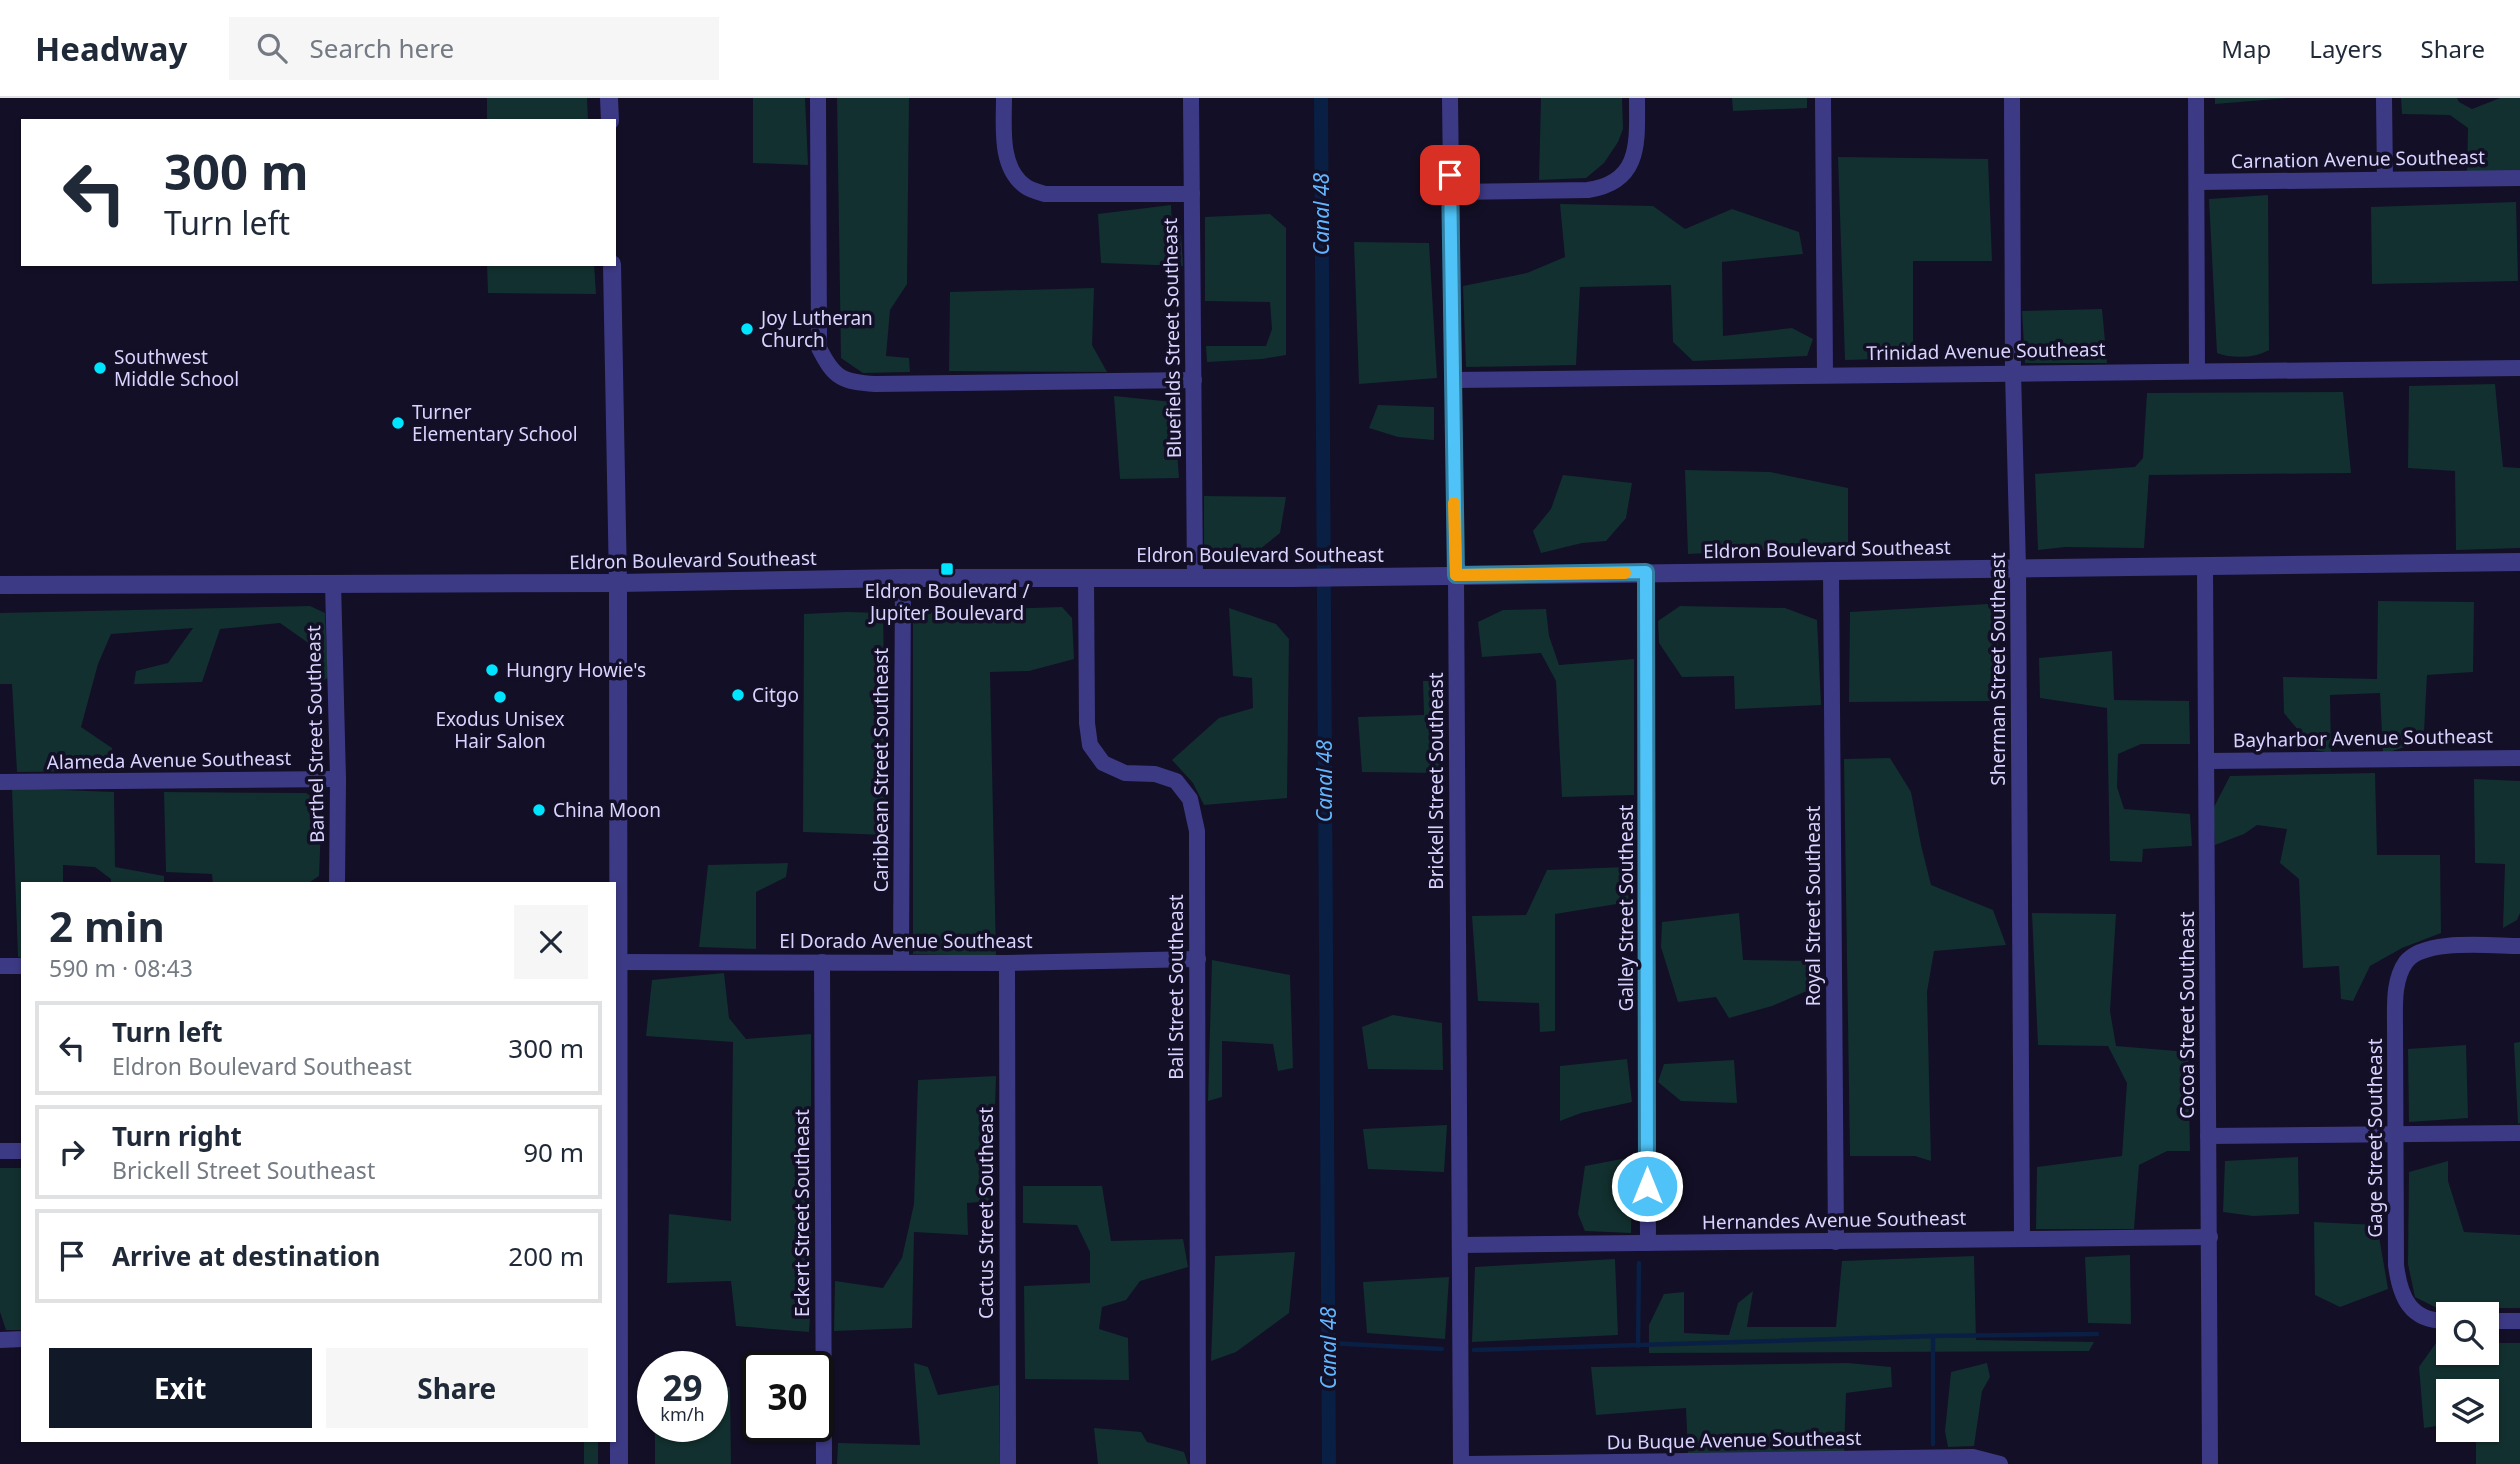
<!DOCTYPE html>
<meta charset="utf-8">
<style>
:root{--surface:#fff;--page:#f6f6f7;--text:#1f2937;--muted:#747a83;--line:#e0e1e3;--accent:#111827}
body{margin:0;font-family:"Noto Sans",sans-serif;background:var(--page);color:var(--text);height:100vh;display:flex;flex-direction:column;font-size:26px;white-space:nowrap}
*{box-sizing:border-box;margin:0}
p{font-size:23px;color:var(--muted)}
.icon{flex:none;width:38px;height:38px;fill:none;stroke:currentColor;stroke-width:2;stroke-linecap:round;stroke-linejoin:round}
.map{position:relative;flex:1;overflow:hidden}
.drawer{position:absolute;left:21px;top:784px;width:595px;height:560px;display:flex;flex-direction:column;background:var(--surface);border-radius:0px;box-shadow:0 2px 5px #0004}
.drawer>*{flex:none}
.guide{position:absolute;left:21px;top:21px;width:595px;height:147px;border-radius:0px;box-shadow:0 2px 5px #0004;background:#fff;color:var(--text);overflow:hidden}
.controls{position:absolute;left:2436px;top:1204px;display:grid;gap:14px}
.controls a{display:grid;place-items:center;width:63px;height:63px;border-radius:0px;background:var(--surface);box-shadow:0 2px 5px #0004;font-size:35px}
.speed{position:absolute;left:637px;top:1253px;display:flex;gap:14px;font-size:35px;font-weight:700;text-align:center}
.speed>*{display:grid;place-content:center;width:91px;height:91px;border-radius:50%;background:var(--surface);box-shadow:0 2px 5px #0004;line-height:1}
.speed small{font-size:18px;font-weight:400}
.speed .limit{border:4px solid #111;border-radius:10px;background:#fff;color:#111}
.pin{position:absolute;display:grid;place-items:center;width:60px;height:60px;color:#fff;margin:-30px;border-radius:14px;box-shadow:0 4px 10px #0006}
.me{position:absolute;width:77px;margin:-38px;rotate:0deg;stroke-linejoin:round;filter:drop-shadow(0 0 5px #0008)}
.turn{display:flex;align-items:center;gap:24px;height:147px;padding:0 28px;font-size:32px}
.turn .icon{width:91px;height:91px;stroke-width:2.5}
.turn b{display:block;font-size:49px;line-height:60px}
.round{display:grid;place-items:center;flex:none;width:74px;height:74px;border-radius:0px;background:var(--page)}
.headline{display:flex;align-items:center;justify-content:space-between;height:119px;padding:0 28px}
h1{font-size:42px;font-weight:700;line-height:52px}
.cta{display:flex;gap:14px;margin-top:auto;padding:14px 28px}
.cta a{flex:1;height:80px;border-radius:0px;background:var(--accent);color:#fff;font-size:28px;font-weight:700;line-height:80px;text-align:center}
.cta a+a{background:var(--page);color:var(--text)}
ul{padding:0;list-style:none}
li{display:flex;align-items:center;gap:21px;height:94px;margin:0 14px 10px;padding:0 14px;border:4px solid var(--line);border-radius:0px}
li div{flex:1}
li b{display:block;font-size:26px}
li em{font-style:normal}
header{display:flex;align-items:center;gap:42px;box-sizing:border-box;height:98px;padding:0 35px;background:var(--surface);border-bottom:2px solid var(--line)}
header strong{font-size:33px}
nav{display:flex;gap:38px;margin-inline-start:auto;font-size:24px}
.search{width:490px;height:63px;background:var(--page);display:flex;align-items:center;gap:18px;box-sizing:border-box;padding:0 24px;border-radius:0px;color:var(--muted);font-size:26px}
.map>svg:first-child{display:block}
</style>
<header>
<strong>Headway</strong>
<div class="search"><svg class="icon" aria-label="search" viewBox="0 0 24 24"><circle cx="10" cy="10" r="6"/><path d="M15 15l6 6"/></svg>Search here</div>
<nav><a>Map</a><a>Layers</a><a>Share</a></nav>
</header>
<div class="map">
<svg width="2520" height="1366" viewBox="0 0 2520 1366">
<rect width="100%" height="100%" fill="#130f26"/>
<g fill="#12302f">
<path d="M 487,0 L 587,0 L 588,23 L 487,23 Z"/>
<path d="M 753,0 L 805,0 L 808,67 L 753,65 Z"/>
<path d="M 837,0 L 909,0 L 907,186 L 890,212 L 886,258 L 909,260 L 910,274 L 863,275 L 841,260 Z"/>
<path d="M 1541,0 L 1622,0 L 1623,31 L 1618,44 L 1604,65 L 1586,80 L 1539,82 Z"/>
<path d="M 1732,0 L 1807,0 L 1807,10 L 1733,13 Z"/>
<path d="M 2215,0 L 2288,0 L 2215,6 Z"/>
<path d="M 2401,0 L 2457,0 L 2459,4 L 2472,11 L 2500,0 L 2520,0 L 2520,73 L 2467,75 L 2468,30 L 2450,17 L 2402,16 Z"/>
<path d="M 1838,59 L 1988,61 L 1992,163 L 1913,163 L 1913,260 L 1845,262 Z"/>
<path d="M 2268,97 L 2269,252 C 2255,260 2233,261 2217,255 L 2209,101 Z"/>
<path d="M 2516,104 L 2518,183 L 2372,186 L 2371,109 Z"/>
<path d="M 1560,106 L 1653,108 L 1685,131 L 1732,111 L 1799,134 L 1803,156 L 1722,164 L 1723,238 L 1792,230 L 1813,241 L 1807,258 L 1693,263 L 1673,244 L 1671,187 L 1580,189 L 1576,267 L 1466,269 L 1463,188 L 1527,175 L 1565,159 Z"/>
<path d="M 1171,107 L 1172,127 L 1181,137 L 1183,168 L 1101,165 L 1098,116 Z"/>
<path d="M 1270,116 L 1286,130 L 1286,257 L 1262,261 L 1207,264 L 1206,248 L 1266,248 L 1272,231 L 1270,204 L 1205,203 L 1205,119 Z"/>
<path d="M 1354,144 L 1429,145 L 1437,280 L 1359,286 Z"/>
<path d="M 487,166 L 594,166 L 596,196 L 488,195 Z"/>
<path d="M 1094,190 L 1092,247 L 1107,274 L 949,273 L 950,194 Z"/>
<path d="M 2102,211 L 2107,265 L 2025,265 L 2022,213 Z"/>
<path d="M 2495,286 L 2503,369 L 2520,370 L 2520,450 L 2456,452 L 2455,373 L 2408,370 L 2409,288 Z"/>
<path d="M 2343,294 L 2351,375 L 2149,377 L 2144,450 L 2065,449 L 2038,452 L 2035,376 L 2135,369 L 2143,360 L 2147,295 Z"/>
<path d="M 1114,298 L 1173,304 L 1179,380 L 1120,381 Z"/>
<path d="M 1378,307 L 1434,309 L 1434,342 L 1398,339 L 1369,330 Z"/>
<path d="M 1685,372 L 1770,374 L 1848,390 L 1848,448 L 1688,456 Z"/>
<path d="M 1563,377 L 1632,385 L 1626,420 L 1606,443 L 1582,445 L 1541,455 L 1533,433 L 1551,411 Z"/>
<path d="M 1204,398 L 1286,399 L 1280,435 L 1255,455 L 1220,467 L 1204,448 Z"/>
<path d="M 2378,503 L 2474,504 L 2473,574 L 2427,577 L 2424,634 L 2414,646 L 2383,656 L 2380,595 L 2330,597 L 2331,655 L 2315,652 L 2284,615 L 2283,579 L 2377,581 Z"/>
<path d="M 1988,506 L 1997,523 L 2000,575 L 1992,603 L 1849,604 L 1850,514 Z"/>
<path d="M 310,508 L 325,515 L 328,580 L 313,587 L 307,544 L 280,525 L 220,531 L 202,584 L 134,586 L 136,573 L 168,565 L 193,530 L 111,536 L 98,566 L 81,629 L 112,650 L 111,673 L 17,674 L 12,586 L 0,586 L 0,515 Z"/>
<path d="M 1680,508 L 1785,510 L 1817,522 L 1821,607 L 1735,611 L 1734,578 L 1682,579 L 1659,545 L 1658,523 Z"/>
<path d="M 1062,509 L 1072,520 L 1074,561 L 1029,573 L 990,574 L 996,858 L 913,856 L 913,514 Z"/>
<path d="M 1229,510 L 1276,526 L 1289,541 L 1287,700 L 1204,707 L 1193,685 L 1172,662 L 1219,620 L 1253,610 L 1252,580 L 1233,578 Z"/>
<path d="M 1546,511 L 1549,538 L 1559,567 L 1634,561 L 1634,697 L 1562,699 L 1556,583 L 1541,555 L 1482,559 L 1478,524 L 1503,512 Z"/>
<path d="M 847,514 L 883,515 L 887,737 L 803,734 L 804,516 Z"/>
<path d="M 2112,553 L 2114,602 L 2189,603 L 2190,646 L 2141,646 L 2118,656 L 2117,689 L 2124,711 L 2190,716 L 2192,748 L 2143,751 L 2142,764 L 2110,763 L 2107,610 L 2040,600 L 2039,560 Z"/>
<path d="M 1423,583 L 1441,583 L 1441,675 L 1362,674 L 1358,619 L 1424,617 Z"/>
<path d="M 1890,660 L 1911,694 L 1921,747 L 1931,787 L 1993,812 L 2006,847 L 1934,853 L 1927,894 L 1931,1063 L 1915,1058 L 1850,1058 L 1844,661 Z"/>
<path d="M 2375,675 L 2377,757 L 2440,757 L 2441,835 L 2402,850 L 2370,868 L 2353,903 L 2341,901 L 2339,868 L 2303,870 L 2299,781 L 2280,765 L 2287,731 L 2257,727 L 2244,736 L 2215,747 L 2213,711 L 2230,678 Z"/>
<path d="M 2474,681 L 2520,683 L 2520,815 L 2517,822 L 2503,830 L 2505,766 L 2475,765 Z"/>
<path d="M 12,690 L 114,694 L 115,769 L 164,778 L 164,786 L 111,786 L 111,781 L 95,769 L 63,767 L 63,786 L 23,786 L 23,860 L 18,859 Z"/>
<path d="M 164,694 L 306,695 L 322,706 L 319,778 L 307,786 L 213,786 L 212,776 L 166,774 Z"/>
<path d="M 788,765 L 786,779 L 756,794 L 756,851 L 699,849 L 708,767 Z"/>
<path d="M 1627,769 L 1629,804 L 1555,816 L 1555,933 L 1540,934 L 1539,905 L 1478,903 L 1472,818 L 1526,817 L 1547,772 Z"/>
<path d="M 1739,815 L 1743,862 L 1814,863 L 1809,892 L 1772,908 L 1729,920 L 1716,899 L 1678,904 L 1661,849 L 1662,824 Z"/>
<path d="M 2032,815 L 2116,816 L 2110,913 L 2116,948 L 2188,954 L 2190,1053 L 2167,1053 L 2139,1067 L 2134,1131 L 2036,1131 L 2037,1069 L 2122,1058 L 2127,985 L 2108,948 L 2038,947 Z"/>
<path d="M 1212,862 L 1290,877 L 1293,970 L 1278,973 L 1273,946 L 1222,943 L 1222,999 L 1208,1003 Z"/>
<path d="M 724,875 L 729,920 L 746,941 L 811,936 L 811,1203 L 809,1234 L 736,1228 L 731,1183 L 667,1185 L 669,1116 L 731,1123 L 733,944 L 646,938 L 652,882 Z"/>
<path d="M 1393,917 L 1442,925 L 1443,972 L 1368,971 L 1362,929 Z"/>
<path d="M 2520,944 L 2520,1025 L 2518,1026 L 2514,945 Z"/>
<path d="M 2466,947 L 2468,1020 L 2409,1024 L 2408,951 Z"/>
<path d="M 1627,961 L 1632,1004 L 1581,1015 L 1560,1023 L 1560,968 Z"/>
<path d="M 1734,962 L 1737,1005 L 1681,1003 L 1658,984 L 1664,966 Z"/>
<path d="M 996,978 L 992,1103 L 967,1105 L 968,1137 L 914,1134 L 912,1230 L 834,1233 L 835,1183 L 883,1190 L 902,1160 L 914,1106 L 918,982 Z"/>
<path d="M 1447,1027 L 1444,1074 L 1368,1071 L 1363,1031 Z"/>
<path d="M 1632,1059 L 1631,1135 L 1585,1133 L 1578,1116 L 1585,1068 Z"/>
<path d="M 2298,1059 L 2299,1116 L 2253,1118 L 2223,1114 L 2225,1063 Z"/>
<path d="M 2448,1063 L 2448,1083 L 2464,1134 L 2520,1137 L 2520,1210 L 2437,1210 L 2415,1199 L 2408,1166 L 2409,1074 Z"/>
<path d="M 0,1070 L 23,1070 L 23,1232 L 6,1232 L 0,1214 Z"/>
<path d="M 1023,1088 L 1102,1088 L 1111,1143 L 1183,1141 L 1188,1169 L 1140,1183 L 1126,1202 L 1102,1209 L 1099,1231 L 1128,1240 L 1129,1282 L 1025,1281 L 1024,1188 L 1090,1185 L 1090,1154 L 1077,1127 L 1023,1125 Z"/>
<path d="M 2314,1124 L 2377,1127 L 2388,1191 L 2340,1209 L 2315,1197 Z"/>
<path d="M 1295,1154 L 1289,1215 L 1236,1254 L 1211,1263 L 1215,1158 Z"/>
<path d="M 2130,1157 L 2131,1226 L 2088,1225 L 2085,1159 Z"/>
<path d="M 1974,1158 L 1976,1242 L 2094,1244 L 2089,1253 L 1649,1255 L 1649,1227 L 1664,1196 L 1684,1194 L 1684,1235 L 1729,1237 L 1738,1205 L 1753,1193 L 1747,1229 L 1836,1229 L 1842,1163 Z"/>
<path d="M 1615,1161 L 1618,1237 L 1472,1244 L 1475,1169 Z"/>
<path d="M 1449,1179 L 1445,1241 L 1367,1235 L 1363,1184 Z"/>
<path d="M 2436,1245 L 2448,1245 L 2448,1255 L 2487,1255 L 2487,1245 L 2520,1245 L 2520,1366 L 2476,1366 L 2476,1332 L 2487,1332 L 2487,1293 L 2448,1293 L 2448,1326 L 2424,1330 L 2419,1269 Z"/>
<path d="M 914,1265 L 928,1269 L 938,1297 L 999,1287 L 1000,1366 L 837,1366 L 838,1345 L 920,1347 Z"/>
<path d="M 1848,1265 L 1891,1269 L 1892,1289 L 1846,1295 L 1844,1354 L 1688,1355 L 1686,1310 L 1596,1317 L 1591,1269 Z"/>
<path d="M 1987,1265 L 1990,1279 L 1982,1293 L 1974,1348 L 1948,1349 L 1945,1333 L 1951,1274 Z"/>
<path d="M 730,1289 L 731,1366 L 655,1366 L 655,1328 L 712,1328 L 712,1290 Z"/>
<path d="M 1094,1330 L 1141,1334 L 1147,1344 L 1184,1354 L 1188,1366 L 1098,1366 Z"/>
<rect x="584" y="1342" width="14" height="24"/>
</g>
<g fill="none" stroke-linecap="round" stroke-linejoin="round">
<g stroke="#0a1f44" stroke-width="4.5">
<path d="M 1933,1238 L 1933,1346"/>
<path d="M 1329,1245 L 1442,1251"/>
<path d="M 1638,1248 L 1639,1165"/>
<path d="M 1474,1252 L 1933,1238 L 2097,1236"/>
</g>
<path stroke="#0a1f44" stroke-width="14" d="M 1321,0 L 1329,1366"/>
<g stroke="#3d3a85" stroke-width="16">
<path d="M 818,0 L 819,250 C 834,280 842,284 875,286 L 1194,282"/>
<path d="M 1004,0 C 1004,28 999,69 1025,88 C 1030,92 1038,94 1045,96 L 1192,96"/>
<path d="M 1191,0 L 1195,479"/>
<path d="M 1450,0 L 1456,477 L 1461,1366"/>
<path d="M 1823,0 L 1825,276"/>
<path d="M 2012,0 L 2013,274 L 2018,470 L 2022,1141"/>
<path d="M 2196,0 L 2197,272"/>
<path d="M 2384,0 L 2385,81"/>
<path d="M 2197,84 L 2520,80"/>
<path d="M 1451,94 L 1588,92 C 1642,84 1637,43 1637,0"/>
<path d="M 1452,282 L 2520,270"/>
<path d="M 2205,468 L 2210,1366"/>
<path d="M 1831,472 L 1836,1144"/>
<path d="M 1646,474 L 1648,1145"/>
<path d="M 1086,479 L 1087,625 L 1090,647 L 1103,665 L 1125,675 L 1155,676 L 1176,683 L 1190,701 L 1197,733 L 1198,1366"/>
<path d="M 333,485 L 338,681 L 337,786"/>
<path d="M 2207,663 L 2520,660"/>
<path d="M 0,684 L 338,681"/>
<path d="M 614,864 L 1007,865 L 1198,861"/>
<path d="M 822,864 L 824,1366"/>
<path d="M 901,864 L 903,480"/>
<path d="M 1007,865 L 1008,1366"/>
<path d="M 0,868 L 23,868"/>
<path d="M 2208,1038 L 2520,1035"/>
<path d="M 0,1053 L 23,1053"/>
<path d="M 1460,1147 L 2210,1139"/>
<path d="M 2448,1223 C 2410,1224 2400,1199 2396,1167 L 2395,928 C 2395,908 2393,882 2406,864 C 2424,840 2491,848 2520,848"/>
<path d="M 2487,1223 L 2520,1223"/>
<path d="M 0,1242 L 23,1241"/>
<path d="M 1468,1366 L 1973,1359 L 2000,1366"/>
</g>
<g stroke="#3d3a85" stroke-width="18">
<path d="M 609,0 L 610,23"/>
<path d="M 612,166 L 618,485 L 619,1366"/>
<path d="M 0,487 L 618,485 L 903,480 L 1292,480 L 2520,464"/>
</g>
</g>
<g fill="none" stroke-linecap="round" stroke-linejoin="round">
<g stroke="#337fa1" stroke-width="18">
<path id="route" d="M 1450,77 L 1456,477 L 1646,474 L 1647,1088"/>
</g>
<use href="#route" stroke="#4fc3f7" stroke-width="12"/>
<path stroke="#f59e0b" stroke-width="12" d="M 1454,405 L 1456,477 L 1625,475"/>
</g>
<g fill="#00e5ff" stroke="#130f26" stroke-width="2.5">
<circle cx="747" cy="231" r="7"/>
<circle cx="100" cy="270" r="7"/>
<circle cx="398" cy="325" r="7"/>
<rect x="940" y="464" width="14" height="14" rx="3.5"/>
<circle cx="492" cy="572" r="7"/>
<circle cx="738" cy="597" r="7"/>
<circle cx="500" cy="599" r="7"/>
<circle cx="539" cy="712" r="7"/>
</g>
<g text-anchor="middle" stroke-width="7" stroke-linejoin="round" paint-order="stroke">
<g font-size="19" fill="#d9d4ff" stroke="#130f26">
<text transform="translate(2358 61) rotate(-1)" y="7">Carnation Avenue Southeast</text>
<text transform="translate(1172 240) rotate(-91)" y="7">Bluefields Street Southeast</text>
<text transform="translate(1986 253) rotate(-1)" y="7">Trinidad Avenue Southeast</text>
<text transform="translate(1827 451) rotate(-1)" y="7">Eldron Boulevard Southeast</text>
<text x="1260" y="464">Eldron Boulevard Southeast</text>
<text transform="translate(693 462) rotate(-1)" y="7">Eldron Boulevard Southeast</text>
<text transform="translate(1998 571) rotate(-90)" y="7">Sherman Street Southeast</text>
<text transform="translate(315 636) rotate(-91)" y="7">Barthel Street Southeast</text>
<text transform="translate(2363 640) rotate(-1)" y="7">Bayharbor Avenue Southeast</text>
<text transform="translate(169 662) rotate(-1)" y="7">Alameda Avenue Southeast</text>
<text transform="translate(881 672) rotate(-90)" y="7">Caribbean Street Southeast</text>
<text transform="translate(1436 683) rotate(-90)" y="7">Brickell Street Southeast</text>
<text transform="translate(1813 808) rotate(-90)" y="7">Royal Street Southeast</text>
<text transform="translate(1626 810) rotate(-90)" y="7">Galley Street Southeast</text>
<text x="906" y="850">El Dorado Avenue Southeast</text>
<text transform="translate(1176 889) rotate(-90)" y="7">Bali Street Southeast</text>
<text transform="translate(2187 917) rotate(-90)" y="7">Cocoa Street Southeast</text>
<text transform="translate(2375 1040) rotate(-90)" y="7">Gage Street Southeast</text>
<text transform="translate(802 1115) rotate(-90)" y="7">Eckert Street Southeast</text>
<text transform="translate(986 1115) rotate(-90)" y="7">Cactus Street Southeast</text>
<text transform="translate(1834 1122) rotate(-1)" y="7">Hernandes Avenue Southeast</text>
<text transform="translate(1734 1342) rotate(-1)" y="7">Du Buque Avenue Southeast</text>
</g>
<g font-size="19" fill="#d9d4ff" stroke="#130f26" text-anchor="start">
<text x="761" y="227">Joy Lutheran<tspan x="761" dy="22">Church</tspan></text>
<text x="114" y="266">Southwest<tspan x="114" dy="22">Middle School</tspan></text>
<text x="412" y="321">Turner<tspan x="412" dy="22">Elementary School</tspan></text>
<text x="947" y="500" text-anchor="middle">Eldron Boulevard /<tspan x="947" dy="22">Jupiter Boulevard</tspan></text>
<text x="506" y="579">Hungry Howie's</text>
<text x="752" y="604">Citgo</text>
<text x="500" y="628" text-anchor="middle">Exodus Unisex<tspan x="500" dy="22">Hair Salon</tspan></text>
<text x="553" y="719">China Moon</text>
</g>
<g font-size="21" font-style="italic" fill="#62b6ff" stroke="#130f26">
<text transform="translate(1322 116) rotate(-90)" y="7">Canal 48</text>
<text transform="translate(1325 683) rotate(-90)" y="7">Canal 48</text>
<text transform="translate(1329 1250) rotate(-90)" y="7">Canal 48</text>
</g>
</g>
</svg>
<div class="controls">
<a><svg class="icon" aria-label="search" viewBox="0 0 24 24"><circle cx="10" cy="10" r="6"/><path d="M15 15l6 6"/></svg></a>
<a><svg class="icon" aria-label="layers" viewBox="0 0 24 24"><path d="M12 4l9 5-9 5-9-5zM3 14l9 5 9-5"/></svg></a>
</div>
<div class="speed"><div>29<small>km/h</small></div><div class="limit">30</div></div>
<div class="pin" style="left:1450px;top:77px;background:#d93025"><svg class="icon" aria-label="arrive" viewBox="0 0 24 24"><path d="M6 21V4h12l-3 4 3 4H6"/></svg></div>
<svg class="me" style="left:1647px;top:1088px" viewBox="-20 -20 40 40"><circle r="17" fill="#4fc3f7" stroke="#fff" stroke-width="3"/><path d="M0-11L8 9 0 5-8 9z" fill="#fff"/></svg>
<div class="guide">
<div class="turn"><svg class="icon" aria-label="left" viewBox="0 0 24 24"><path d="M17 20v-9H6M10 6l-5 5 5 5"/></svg><div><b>300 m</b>Turn left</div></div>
</div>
<section class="drawer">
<div class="headline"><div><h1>2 min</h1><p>590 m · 08:43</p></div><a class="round"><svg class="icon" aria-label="close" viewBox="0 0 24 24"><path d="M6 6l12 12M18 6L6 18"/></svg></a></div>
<ul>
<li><svg class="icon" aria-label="left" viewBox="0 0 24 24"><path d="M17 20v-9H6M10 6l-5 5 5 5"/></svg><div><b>Turn left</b><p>Eldron Boulevard Southeast</p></div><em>300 m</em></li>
<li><svg class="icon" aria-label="right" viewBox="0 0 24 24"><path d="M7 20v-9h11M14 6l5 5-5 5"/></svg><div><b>Turn right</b><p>Brickell Street Southeast</p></div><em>90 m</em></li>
<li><svg class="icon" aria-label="arrive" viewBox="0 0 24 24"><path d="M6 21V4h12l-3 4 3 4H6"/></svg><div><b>Arrive at destination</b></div><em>200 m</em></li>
</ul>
<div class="cta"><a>Exit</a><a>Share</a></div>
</section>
</div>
